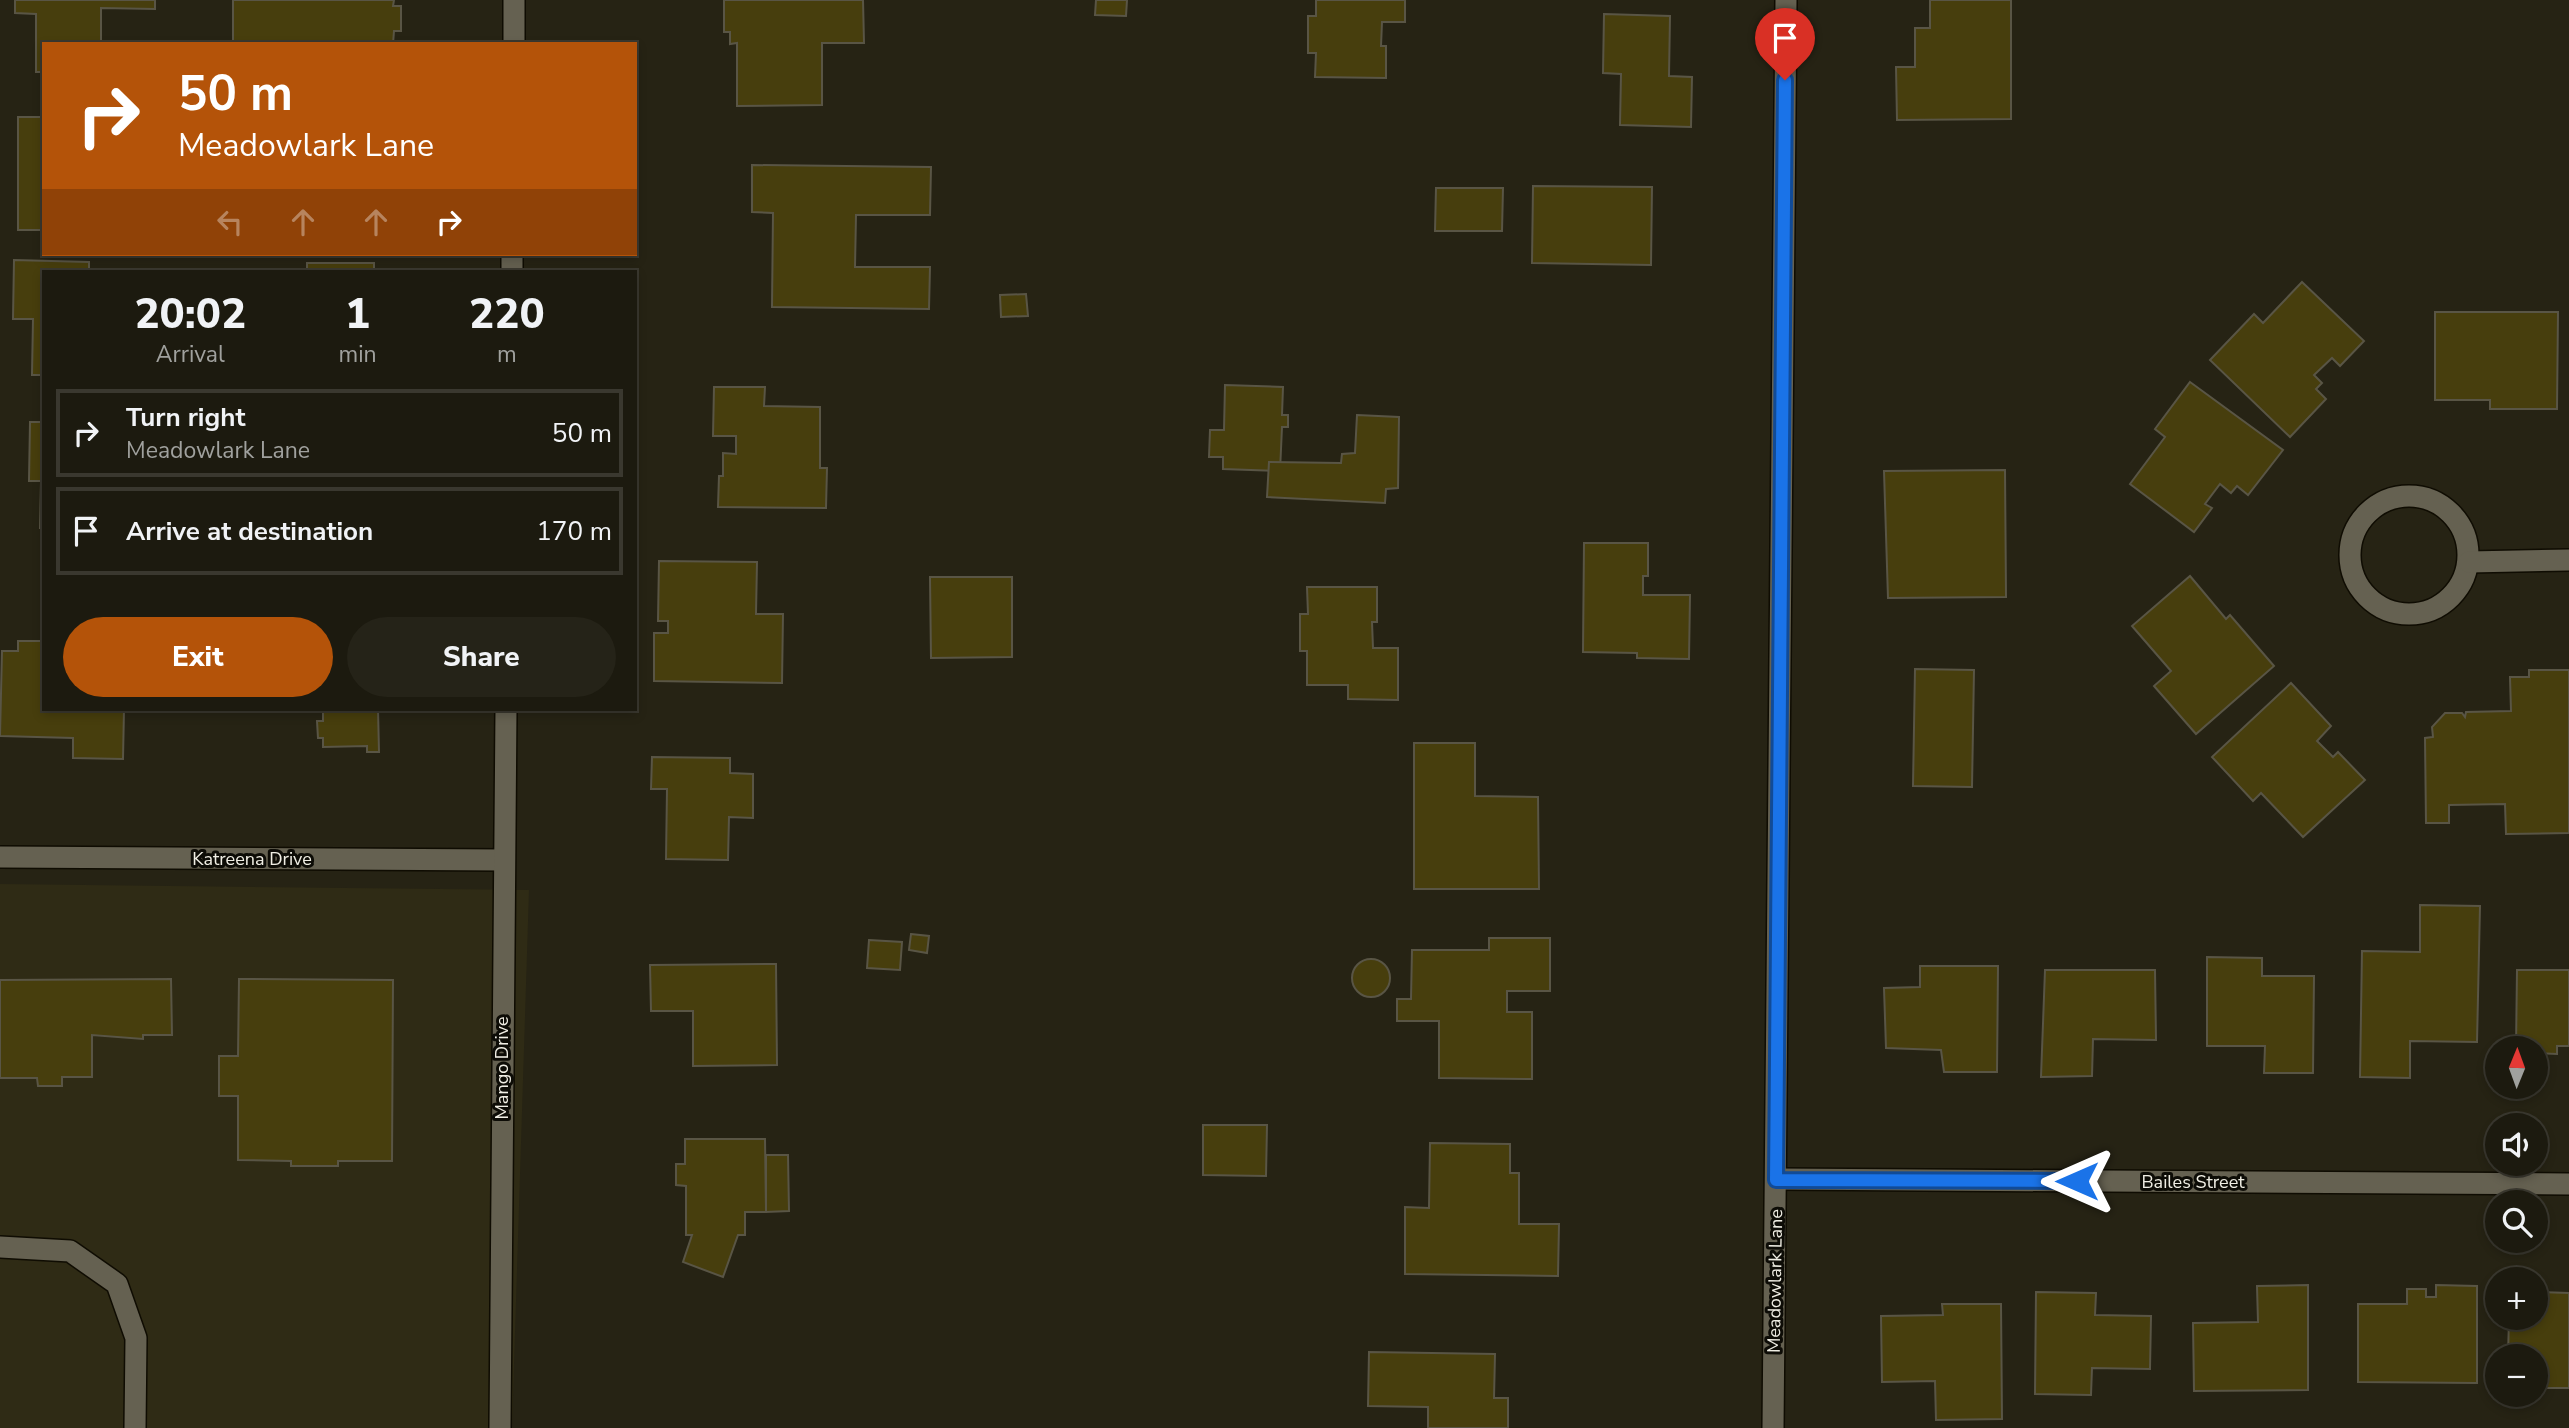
<!DOCTYPE html>
<meta charset="utf-8">
<style>
:root{--surface:#1c1a0f;--page:#252318;--text:#f1f3f6;--muted:#a0a19e;--line:#3a382f;--accent:#b45309}
body{margin:0;font-family:"Nunito Sans",sans-serif;background:var(--page);color:var(--text);height:100vh;display:flex;flex-direction:column;font-size:26px;white-space:nowrap}
*{box-sizing:border-box;margin:0}
p{font-size:23px;color:var(--muted)}
.icon{flex:none;width:38px;height:38px;fill:none;stroke:currentColor;stroke-width:2;stroke-linecap:round;stroke-linejoin:round}
.map{position:relative;flex:1;overflow:hidden}
.side{position:absolute;left:42px;top:270px;width:595px;height:441px;display:flex;flex-direction:column;background:var(--surface);border-radius:0px;box-shadow:0 4px 10px #0003,0 0 0 2px var(--line)}
.side>*{flex:none}
.hud{position:absolute;left:42px;top:42px;width:595px;height:214px;border-radius:0px;box-shadow:0 4px 10px #0003,0 0 0 2px var(--line);background:#b45309;color:#fff;overflow:hidden}
.needle{width:46px;rotate:1deg}
.controls{position:absolute;left:2485px;top:1036px;display:grid;gap:14px}
.controls a{display:grid;place-items:center;width:63px;height:63px;border-radius:50%;background:var(--surface);box-shadow:0 4px 10px #0003,0 0 0 2px var(--line);font-size:35px}
.pin{position:absolute;display:grid;place-items:center;width:60px;height:60px;color:#fff;margin:-72px -30px;border-radius:50% 50% 50% 0;rotate:-45deg;box-shadow:0 0 7px #0007}
.pin .icon{rotate:45deg}
.me{position:absolute;width:77px;margin:-38px;rotate:270deg;stroke-linejoin:round;filter:drop-shadow(0 0 5px #0008)}
.turn{display:flex;align-items:center;gap:24px;height:147px;padding:0 21px;font-size:32px}
.turn .icon{width:91px;height:91px;stroke-width:2.5}
.turn b{display:block;font-size:49px;line-height:60px}
.lanes{display:flex;align-items:center;height:66px;padding:0 21px;background:#0003;justify-content:center;gap:35px;direction:ltr}
.lanes .off{opacity:.35}
.eta{display:flex;justify-content:space-evenly;align-items:center;height:119px;text-align:center}
.eta b{font-size:42px;font-weight:800;line-height:49px}
.cta{display:flex;gap:14px;margin-top:auto;padding:14px 21px}
.cta a{flex:1;height:80px;border-radius:42px;background:var(--accent);color:#fff;font-size:28px;font-weight:800;line-height:80px;text-align:center}
.cta a+a{background:var(--page);color:var(--text)}
ul{padding:0;list-style:none}
li{display:flex;align-items:center;gap:21px;height:88px;margin:0 14px 10px;padding:0 7px;border:4px solid var(--line);border-radius:0px}
li div{flex:1}
li b{display:block;font-size:26px}
li em{font-style:normal}
.map>svg:first-child{display:block}
</style>
<div class="map">
<svg width="2569" height="1428" viewBox="0 0 2569 1428">
<rect width="100%" height="100%" fill="#262314"/>
<path fill="#2f2b15" d="M 0,884 L 529,890 L 512,1428 L 0,1428 Z"/>
<g fill="#473e0d" stroke="#595545" stroke-width="2">
<path d="M 15,0 L 155,0 L 155,9 L 101,8 L 101,44 L 44,44 L 44,72 L 36,72 L 36,14 L 15,13 Z"/>
<path d="M 233,0 L 394,0 L 393,6 L 401,6 L 401,31 L 394,31 L 393,44 L 233,44 Z"/>
<path d="M 724,0 L 863,0 L 864,43 L 822,43 L 822,105 L 737,106 L 737,43 L 730,44 L 730,32 L 724,32 Z"/>
<path d="M 1096,0 L 1127,0 L 1126,16 L 1095,15 Z"/>
<path d="M 1316,0 L 1405,0 L 1405,22 L 1382,22 L 1381,46 L 1386,46 L 1386,78 L 1315,77 L 1316,53 L 1308,53 L 1308,16 L 1316,16 Z"/>
<path d="M 1930,0 L 2011,0 L 2011,119 L 1897,120 L 1896,67 L 1915,67 L 1915,28 L 1930,28 Z"/>
<path d="M 1604,14 L 1670,16 L 1669,76 L 1692,77 L 1691,127 L 1620,125 L 1621,74 L 1603,73 Z"/>
<rect x="18" y="117" width="26" height="113"/>
<path d="M 752,165 L 931,167 L 930,215 L 856,215 L 855,267 L 930,267 L 929,309 L 772,307 L 773,213 L 752,212 Z"/>
<path d="M 1533,186 L 1652,187 L 1651,265 L 1532,263 Z"/>
<path d="M 1436,188 L 1503,188 L 1502,231 L 1435,231 Z"/>
<path d="M 14,260 L 89,262 L 89,271 L 44,271 L 44,375 L 32,375 L 33,319 L 13,319 Z"/>
<rect x="307" y="263" width="67" height="8"/>
<path d="M 2302,282 L 2364,341 L 2340,366 L 2332,358 L 2314,375 L 2322,383 L 2316,389 L 2326,399 L 2290,437 L 2210,360 L 2254,314 L 2263,323 Z"/>
<path d="M 1026,294 L 1028,316 L 1001,317 L 1000,295 Z"/>
<path d="M 2435,312 L 2558,312 L 2557,409 L 2490,409 L 2490,400 L 2435,400 Z"/>
<path d="M 2190,382 L 2283,450 L 2248,495 L 2237,486 L 2231,493 L 2220,484 L 2205,504 L 2212,508 L 2194,532 L 2130,484 L 2165,437 L 2155,429 Z"/>
<path d="M 1225,385 L 1283,387 L 1282,415 L 1288,415 L 1288,427 L 1282,427 L 1280,471 L 1223,469 L 1223,457 L 1209,457 L 1210,430 L 1224,430 Z"/>
<path d="M 714,387 L 765,387 L 764,406 L 820,407 L 820,468 L 827,468 L 826,508 L 718,507 L 719,476 L 723,476 L 723,453 L 736,454 L 736,436 L 713,436 Z"/>
<path d="M 1357,415 L 1399,417 L 1398,488 L 1386,489 L 1385,503 L 1267,497 L 1269,462 L 1341,463 L 1342,454 L 1355,453 Z"/>
<path d="M 30,422 L 44,422 L 44,528 L 40,528 L 41,481 L 29,481 Z"/>
<path d="M 2005,470 L 2006,597 L 1888,598 L 1884,471 Z"/>
<path d="M 1584,543 L 1648,543 L 1648,576 L 1643,576 L 1643,595 L 1690,595 L 1689,659 L 1637,658 L 1637,653 L 1583,652 Z"/>
<path d="M 659,561 L 757,562 L 756,614 L 783,614 L 782,683 L 654,681 L 654,633 L 668,633 L 668,621 L 658,621 Z"/>
<path d="M 2190,576 L 2226,619 L 2230,615 L 2274,666 L 2196,734 L 2154,686 L 2171,671 L 2132,626 Z"/>
<path d="M 930,577 L 1012,577 L 1012,657 L 931,658 Z"/>
<path d="M 1307,587 L 1377,587 L 1377,622 L 1372,622 L 1373,648 L 1398,648 L 1398,700 L 1348,699 L 1348,685 L 1307,685 L 1307,651 L 1300,651 L 1300,614 L 1308,614 Z"/>
<path d="M 18,641 L 44,641 L 44,709 L 124,709 L 123,759 L 73,758 L 73,738 L 0,736 L 2,651 L 18,651 Z"/>
<path d="M 1915,669 L 1974,670 L 1972,787 L 1913,786 Z"/>
<path d="M 2529,670 L 2569,670 L 2569,833 L 2506,834 L 2505,804 L 2449,805 L 2449,823 L 2426,823 L 2425,738 L 2433,737 L 2432,727 L 2445,713 L 2462,713 L 2465,717 L 2466,712 L 2511,711 L 2510,677 L 2529,677 Z"/>
<path d="M 2291,683 L 2331,726 L 2317,741 L 2333,757 L 2338,752 L 2365,780 L 2303,837 L 2261,793 L 2253,801 L 2212,757 Z"/>
<path d="M 323,709 L 378,709 L 379,752 L 367,752 L 367,746 L 323,747 L 323,738 L 318,738 L 317,721 L 323,721 Z"/>
<path d="M 1414,743 L 1475,743 L 1475,796 L 1538,797 L 1539,889 L 1414,889 Z"/>
<path d="M 652,757 L 730,758 L 730,773 L 753,774 L 753,818 L 729,817 L 728,860 L 666,859 L 667,789 L 651,789 Z"/>
<path d="M 2420,905 L 2480,906 L 2477,1042 L 2410,1041 L 2410,1078 L 2360,1077 L 2362,951 L 2420,952 Z"/>
<path d="M 911,934 L 929,936 L 927,953 L 909,950 Z"/>
<path d="M 1489,938 L 1550,938 L 1550,991 L 1507,991 L 1507,1012 L 1532,1012 L 1532,1079 L 1439,1078 L 1439,1021 L 1397,1021 L 1397,999 L 1411,999 L 1412,950 L 1489,950 Z"/>
<path d="M 869,940 L 902,942 L 900,970 L 867,968 Z"/>
<path d="M 2207,957 L 2262,958 L 2262,976 L 2314,976 L 2313,1073 L 2264,1073 L 2265,1046 L 2207,1046 Z"/>
<circle cx="1371" cy="978" r="19"/>
<path d="M 776,964 L 777,1065 L 693,1066 L 693,1011 L 651,1011 L 650,965 Z"/>
<path d="M 1920,966 L 1998,966 L 1997,1072 L 1944,1072 L 1941,1050 L 1886,1048 L 1884,988 L 1920,987 Z"/>
<path d="M 2045,970 L 2155,970 L 2156,1040 L 2093,1039 L 2092,1076 L 2041,1077 Z"/>
<path d="M 2517,970 L 2569,970 L 2569,1046 L 2557,1046 L 2557,1054 L 2536,1053 L 2536,1048 L 2516,1048 Z"/>
<path d="M 171,979 L 172,1035 L 143,1035 L 143,1039 L 92,1035 L 92,1077 L 62,1077 L 62,1086 L 38,1086 L 37,1078 L 0,1078 L 0,980 Z"/>
<path d="M 239,979 L 393,980 L 392,1161 L 338,1161 L 338,1166 L 291,1166 L 291,1161 L 238,1160 L 238,1096 L 219,1096 L 219,1056 L 238,1056 Z"/>
<path d="M 1203,1125 L 1267,1125 L 1266,1176 L 1203,1175 Z"/>
<path d="M 685,1139 L 765,1139 L 766,1212 L 745,1212 L 745,1235 L 738,1235 L 723,1277 L 683,1262 L 692,1235 L 686,1235 L 686,1186 L 676,1185 L 676,1164 L 685,1164 Z"/>
<path d="M 1430,1143 L 1510,1144 L 1510,1173 L 1519,1173 L 1519,1224 L 1559,1224 L 1558,1276 L 1405,1274 L 1405,1207 L 1429,1208 Z"/>
<path d="M 766,1155 L 788,1155 L 789,1211 L 766,1212 Z"/>
<path d="M 2308,1285 L 2308,1390 L 2194,1391 L 2193,1323 L 2258,1322 L 2257,1286 Z"/>
<path d="M 2436,1285 L 2477,1286 L 2477,1383 L 2358,1382 L 2358,1304 L 2407,1304 L 2407,1289 L 2426,1289 L 2426,1297 L 2436,1297 Z"/>
<path d="M 2036,1292 L 2096,1293 L 2095,1315 L 2151,1316 L 2150,1369 L 2092,1368 L 2091,1395 L 2035,1394 Z"/>
<path d="M 2536,1292 L 2569,1293 L 2569,1388 L 2536,1388 L 2536,1356 L 2508,1356 L 2509,1318 L 2536,1318 Z"/>
<path d="M 1942,1304 L 2001,1304 L 2002,1419 L 1936,1420 L 1935,1381 L 1882,1382 L 1881,1316 L 1943,1315 Z"/>
<path d="M 1369,1352 L 1495,1354 L 1494,1398 L 1508,1398 L 1508,1428 L 1428,1428 L 1428,1407 L 1368,1406 Z"/>
</g>
<g fill="none" stroke-linecap="round" stroke-linejoin="round">
<g stroke="#0f0c02" stroke-width="24">
<g id="minor">
<path d="M 514,44 L 514,0"/>
<path d="M 512,271 L 512,254"/>
<circle cx="2409" cy="555" r="59"/>
<path d="M 2469,562 L 2569,560"/>
<path d="M 0,857 L 503,860"/>
<path d="M 1776,1179 L 2569,1184"/>
<path d="M 0,1247 L 70,1251 L 117,1284 L 136,1338 L 135,1428"/>
<path d="M 500,1428 L 506,709"/>
<path d="M 1773,1428 L 1786,0"/>
</g>
</g>
<use href="#minor" stroke="#656151" stroke-width="21"/>
</g>
<g fill="none" stroke-linecap="round" stroke-linejoin="round">
<g stroke="#114b97" stroke-width="18">
<path id="route" d="M 1785,80 L 1776,1180 L 2077,1181"/>
</g>
<use href="#route" stroke="#1a73e8" stroke-width="12"/>
</g>
<g text-anchor="middle" stroke-width="6" stroke-linejoin="round" paint-order="stroke">
<g font-size="18" fill="#f0eee4" stroke="#0d0c06">
<text x="252" y="865">Katreena Drive</text>
<text transform="translate(502 1068) rotate(-90)" y="6">Mango Drive</text>
<text x="2193" y="1188">Bailes Street</text>
<text transform="translate(1775 1281) rotate(-89)" y="6">Meadowlark Lane</text>
</g>
</g>
</svg>
<div class="controls">
<a><svg class="needle" viewBox="-14 -14 28 28"><path d="M0-13l5 13h-10z" fill="#e53935"/><path d="M0 13l5-13h-10z" fill="#a0a19e"/></svg></a>
<a><svg class="icon" aria-label="sound" viewBox="0 0 24 24"><path d="M4 9h4l5-4v14l-5-4H4zM17 9q2 3 0 6"/></svg></a>
<a><svg class="icon" aria-label="search" viewBox="0 0 24 24"><circle cx="10" cy="10" r="6"/><path d="M15 15l6 6"/></svg></a>
<a>+</a>
<a>−</a>
</div>
<div class="pin" style="left:1785px;top:80px;background:#d93025"><svg class="icon" aria-label="arrive" viewBox="0 0 24 24"><path d="M6 21V4h12l-3 4 3 4H6"/></svg></div>
<svg class="me" style="left:2077px;top:1181px" viewBox="-20 -20 40 40"><path d="M0-17L14 15 0 8-14 15z" fill="#1a73e8" stroke="#fff" stroke-width="4"/></svg>
<div class="hud">
<div class="turn"><svg class="icon" aria-label="right" viewBox="0 0 24 24"><path d="M7 20v-9h11M14 6l5 5-5 5"/></svg><div><b>50 m</b>Meadowlark Lane</div></div>
<div class="lanes"><svg class="icon off" aria-label="left" viewBox="0 0 24 24"><path d="M17 20v-9H6M10 6l-5 5 5 5"/></svg><svg class="icon off" aria-label="ahead" viewBox="0 0 24 24"><path d="M12 20V5M6 11l6-6 6 6"/></svg><svg class="icon off" aria-label="ahead" viewBox="0 0 24 24"><path d="M12 20V5M6 11l6-6 6 6"/></svg><svg class="icon" aria-label="right" viewBox="0 0 24 24"><path d="M7 20v-9h11M14 6l5 5-5 5"/></svg></div>
</div>
<section class="side">
<div class="eta">
<div><b>20:02</b><p>Arrival</p></div>
<div><b>1</b><p>min</p></div>
<div><b>220</b><p>m</p></div>
</div>
<ul>
<li><svg class="icon" aria-label="right" viewBox="0 0 24 24"><path d="M7 20v-9h11M14 6l5 5-5 5"/></svg><div><b>Turn right</b><p>Meadowlark Lane</p></div><em>50 m</em></li>
<li><svg class="icon" aria-label="arrive" viewBox="0 0 24 24"><path d="M6 21V4h12l-3 4 3 4H6"/></svg><div><b>Arrive at destination</b></div><em>170 m</em></li>
</ul>
<div class="cta"><a>Exit</a><a>Share</a></div>
</section>
</div>
